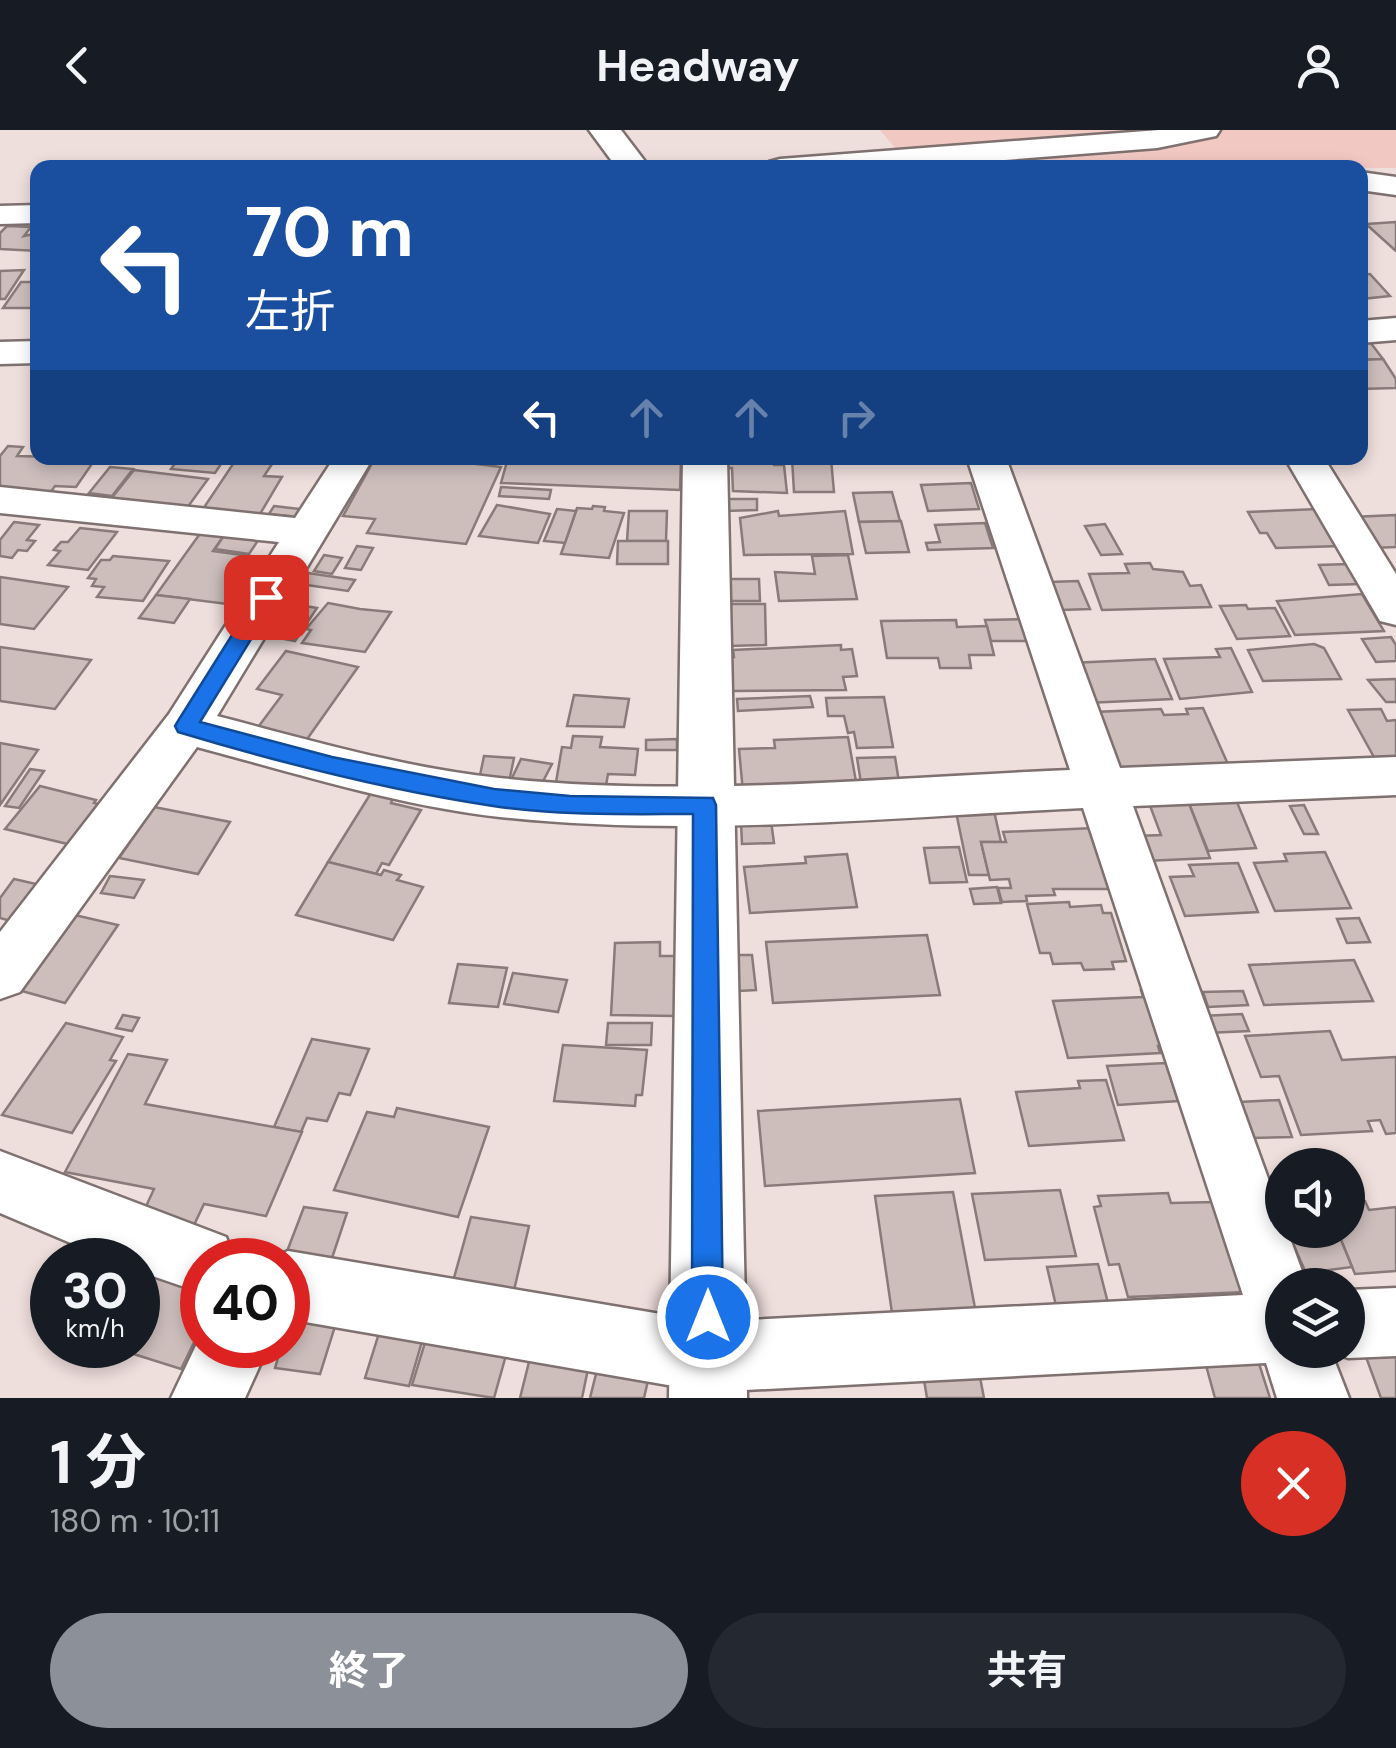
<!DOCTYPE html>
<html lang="ja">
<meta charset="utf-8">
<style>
:root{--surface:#171b24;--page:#242831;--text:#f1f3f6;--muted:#9ea1a6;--accent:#8c9099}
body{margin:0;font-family:"DM Sans","Noto Sans JP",sans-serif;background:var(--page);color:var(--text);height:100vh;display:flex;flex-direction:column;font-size:38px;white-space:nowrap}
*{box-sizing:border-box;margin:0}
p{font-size:32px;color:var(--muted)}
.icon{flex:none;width:55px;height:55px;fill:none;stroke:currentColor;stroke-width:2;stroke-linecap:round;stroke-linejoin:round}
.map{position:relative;height:1268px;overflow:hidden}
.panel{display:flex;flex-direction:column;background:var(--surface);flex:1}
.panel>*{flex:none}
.hud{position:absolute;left:30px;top:30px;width:1338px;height:305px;border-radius:20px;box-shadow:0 5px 15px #0003;background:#1a4fa0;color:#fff;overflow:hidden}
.controls{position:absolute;left:1265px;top:1018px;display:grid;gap:20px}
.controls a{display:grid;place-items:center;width:100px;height:100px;border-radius:50%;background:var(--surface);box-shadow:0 5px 15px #0003;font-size:50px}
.speed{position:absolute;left:30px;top:1108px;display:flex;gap:20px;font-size:50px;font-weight:700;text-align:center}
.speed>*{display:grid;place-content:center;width:130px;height:130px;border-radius:50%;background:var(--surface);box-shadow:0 5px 15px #0003;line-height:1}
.speed small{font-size:25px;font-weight:400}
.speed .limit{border:15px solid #d22;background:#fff;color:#111}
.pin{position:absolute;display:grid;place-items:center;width:85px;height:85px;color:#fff;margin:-42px;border-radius:20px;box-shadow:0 5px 15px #0006}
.me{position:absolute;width:110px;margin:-55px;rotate:0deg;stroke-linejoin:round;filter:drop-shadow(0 0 8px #0008)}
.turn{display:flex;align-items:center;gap:35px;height:210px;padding:0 50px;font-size:45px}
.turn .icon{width:130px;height:130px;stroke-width:2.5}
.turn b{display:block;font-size:70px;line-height:85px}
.lanes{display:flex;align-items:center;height:95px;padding:0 50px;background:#0003;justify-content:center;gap:50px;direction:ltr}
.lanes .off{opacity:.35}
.round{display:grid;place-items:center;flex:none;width:105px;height:105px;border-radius:52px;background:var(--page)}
.summary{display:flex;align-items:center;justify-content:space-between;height:170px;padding:0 50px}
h1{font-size:60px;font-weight:700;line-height:75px}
.action{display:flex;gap:20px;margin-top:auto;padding:20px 50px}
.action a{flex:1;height:115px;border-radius:60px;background:var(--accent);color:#fff;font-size:40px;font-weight:700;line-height:115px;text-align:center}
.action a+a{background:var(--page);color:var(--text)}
header{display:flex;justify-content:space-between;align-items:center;height:130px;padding:0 50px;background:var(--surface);font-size:45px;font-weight:700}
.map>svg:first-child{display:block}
</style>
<header><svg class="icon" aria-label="back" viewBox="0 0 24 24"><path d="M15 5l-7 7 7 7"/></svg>Headway<svg class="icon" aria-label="person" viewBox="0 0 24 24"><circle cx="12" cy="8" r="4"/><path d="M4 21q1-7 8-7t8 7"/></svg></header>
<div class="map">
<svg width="1396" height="1268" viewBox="0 0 1396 1268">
<rect width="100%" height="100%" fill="#eededc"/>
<path fill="#f2c8c3" d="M 880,0 L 1396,0 L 1396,38 L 911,37 Z"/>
<g fill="#cdbebc" stroke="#897b79" stroke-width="2.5">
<path d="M 1396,92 L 1396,121 L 1366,94 Z"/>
<path d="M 7,96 L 31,97 L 24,106 L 38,103 L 38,121 L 0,119 L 0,103 Z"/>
<path d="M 24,140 L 5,169 L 0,169 L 0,141 Z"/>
<path d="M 1370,144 L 1390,166 L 1361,169 L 1360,145 Z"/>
<path d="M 21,152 L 38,152 L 37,178 L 3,178 Z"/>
<path d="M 1360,212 L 1370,212 L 1383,229 L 1360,230 Z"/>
<path d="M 1383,229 L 1396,249 L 1396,258 L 1360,259 L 1360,230 Z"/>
<path d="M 8,316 L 23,317 L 17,326 L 96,328 L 76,357 L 55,356 L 50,363 L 0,360 L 0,326 Z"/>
<path d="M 179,328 L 225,328 L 215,343 L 171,339 Z"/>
<path d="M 237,328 L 274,331 L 264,346 L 282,347 L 260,384 L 203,379 Z"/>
<path d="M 375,328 L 419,333 L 421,328 L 471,328 L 468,333 L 501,337 L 466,414 L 367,403 L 375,389 L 343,386 Z"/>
<path d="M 508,328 L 681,330 L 680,360 L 501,353 Z"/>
<path d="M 722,328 L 773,330 L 774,335 L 784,335 L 787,363 L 733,361 L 732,338 L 723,338 Z"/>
<path d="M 792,328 L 831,329 L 834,362 L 794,362 Z"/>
<path d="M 110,337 L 133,339 L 112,366 L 89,363 Z"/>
<path d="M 134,340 L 208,349 L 187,378 L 111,369 Z"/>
<path d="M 971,353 L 979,379 L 928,381 L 921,355 Z"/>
<path d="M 501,357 L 551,360 L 549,369 L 499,366 Z"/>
<path d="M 892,362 L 900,391 L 859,392 L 853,363 Z"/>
<path d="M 724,369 L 757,369 L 757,380 L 724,381 Z"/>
<path d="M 497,375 L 550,384 L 538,413 L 479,406 Z"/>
<path d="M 274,376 L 308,380 L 303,388 L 286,391 L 289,386 L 269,384 Z"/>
<path d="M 593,376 L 605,377 L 604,381 L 624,383 L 609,428 L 561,424 L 577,378 L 592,379 Z"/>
<path d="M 557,379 L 576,381 L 565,413 L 544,411 Z"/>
<path d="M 1318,379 L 1340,416 L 1276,418 L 1267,403 L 1260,403 L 1248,382 Z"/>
<path d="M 629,381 L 667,381 L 666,411 L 627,411 Z"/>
<path d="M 778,381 L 779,386 L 845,381 L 853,424 L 744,425 L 740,388 Z"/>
<path d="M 1396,385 L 1396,417 L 1373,418 L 1353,387 Z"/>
<path d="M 901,391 L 909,422 L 866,423 L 859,392 Z"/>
<path d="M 14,392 L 39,395 L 27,410 L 35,411 L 27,421 L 18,420 L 12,428 L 0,426 L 0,410 Z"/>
<path d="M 985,393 L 993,418 L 928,420 L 926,413 L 940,412 L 935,395 Z"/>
<path d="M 1105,394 L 1122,424 L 1101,425 L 1085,396 Z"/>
<path d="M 80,398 L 117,402 L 88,440 L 48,435 L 60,421 L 54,420 L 61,412 L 68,412 Z"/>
<path d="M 204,398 L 227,401 L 213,421 L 279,430 L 243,476 L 156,465 Z"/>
<path d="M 227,401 L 261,406 L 249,424 L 215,419 Z"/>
<path d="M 618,411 L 668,411 L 668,434 L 617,434 Z"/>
<path d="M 357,416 L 373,418 L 361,440 L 345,438 Z"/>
<path d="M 324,425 L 342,428 L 332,444 L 314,441 Z"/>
<path d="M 848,425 L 857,469 L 779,471 L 775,442 L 815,444 L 812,426 Z"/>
<path d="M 113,426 L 169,431 L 143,471 L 97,467 L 104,457 L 92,456 L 96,449 L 88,448 L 101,430 L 110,430 Z"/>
<path d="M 1150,433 L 1153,439 L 1183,442 L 1190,456 L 1201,455 L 1211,477 L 1102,480 L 1089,444 L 1129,443 L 1125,434 Z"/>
<path d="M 1349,434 L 1360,454 L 1329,455 L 1319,435 Z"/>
<path d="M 301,442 L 355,450 L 348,461 L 293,453 Z"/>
<path d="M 0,447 L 68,457 L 34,499 L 0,494 Z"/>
<path d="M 725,449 L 759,449 L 760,471 L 725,471 Z"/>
<path d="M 1078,451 L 1090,479 L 1060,480 L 1049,452 Z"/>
<path d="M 1362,464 L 1384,501 L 1295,505 L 1277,471 Z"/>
<path d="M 156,465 L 190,469 L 174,493 L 139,488 Z"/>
<path d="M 286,473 L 317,478 L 295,511 L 264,505 Z"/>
<path d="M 328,473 L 360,479 L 391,482 L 365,522 L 302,513 L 311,500 L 306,499 Z"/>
<path d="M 727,474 L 765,474 L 766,515 L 728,516 Z"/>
<path d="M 1246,475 L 1248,479 L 1275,478 L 1290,506 L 1237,509 L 1220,476 Z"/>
<path d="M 1025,489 L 1032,511 L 991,511 L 985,490 Z"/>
<path d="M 956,490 L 957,497 L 987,496 L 994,525 L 969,525 L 971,538 L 940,538 L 938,528 L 887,528 L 881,491 Z"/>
<path d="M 1391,507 L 1396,515 L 1396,531 L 1376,532 L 1362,509 Z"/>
<path d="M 1314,514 L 1324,518 L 1341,549 L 1263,551 L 1248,520 Z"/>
<path d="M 841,515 L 841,520 L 852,519 L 857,546 L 843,547 L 846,560 L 732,561 L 729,527 L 734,527 L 733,520 Z"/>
<path d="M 0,517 L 91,530 L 55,579 L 0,571 Z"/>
<path d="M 1231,518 L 1252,562 L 1180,569 L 1164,529 L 1220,527 L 1216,519 Z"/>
<path d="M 286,521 L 358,537 L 305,612 L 256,600 L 282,565 L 257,559 Z"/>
<path d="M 1155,529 L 1172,569 L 1086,573 L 1071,533 Z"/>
<path d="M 1396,549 L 1396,572 L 1386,572 L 1368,550 Z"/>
<path d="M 574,565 L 629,569 L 624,597 L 567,596 Z"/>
<path d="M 810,566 L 813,577 L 738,581 L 737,569 Z"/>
<path d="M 884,567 L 893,617 L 857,618 L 854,602 L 848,603 L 844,586 L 828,586 L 826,568 Z"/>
<path d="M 1203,578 L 1231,641 L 1115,639 L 1095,582 L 1161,579 L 1164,585 L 1188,584 L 1186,579 Z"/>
<path d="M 1381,579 L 1387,591 L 1396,590 L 1396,628 L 1375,629 L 1348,580 Z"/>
<path d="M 573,606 L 602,607 L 600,617 L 638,619 L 635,645 L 608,644 L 605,661 L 555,658 L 562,617 L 571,618 Z"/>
<path d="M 848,607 L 857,657 L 743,662 L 739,619 L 775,618 L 774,610 Z"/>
<path d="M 677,609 L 677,620 L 646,620 L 646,610 Z"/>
<path d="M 0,613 L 38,620 L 0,675 Z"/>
<path d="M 484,626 L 514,628 L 509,652 L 479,650 Z"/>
<path d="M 895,627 L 899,652 L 861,653 L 857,628 Z"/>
<path d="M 521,629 L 552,634 L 540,657 L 511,650 Z"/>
<path d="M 30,639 L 44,641 L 19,678 L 5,676 Z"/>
<path d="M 40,656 L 96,670 L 94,673 L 106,676 L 76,716 L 5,699 Z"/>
<path d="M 371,663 L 393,668 L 391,673 L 421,680 L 389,735 L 382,733 L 376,744 L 328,732 Z"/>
<path d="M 1234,665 L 1256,718 L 1208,721 L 1186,666 Z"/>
<path d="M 1188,671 L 1210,728 L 1145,731 L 1137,706 L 1161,705 L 1149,673 Z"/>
<path d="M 1304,675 L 1318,704 L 1304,704 L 1290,676 Z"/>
<path d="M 154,677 L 230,692 L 198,744 L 119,728 Z"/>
<path d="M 994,681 L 1001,712 L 981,712 L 989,745 L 969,745 L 956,682 Z"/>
<path d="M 771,691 L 774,713 L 742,714 L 741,692 Z"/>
<path d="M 1094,698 L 1113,759 L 1053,759 L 1055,765 L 1026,766 L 1027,771 L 1002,772 L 998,758 L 1011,758 L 1009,749 L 990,750 L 981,712 L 1006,712 L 1003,702 Z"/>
<path d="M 959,717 L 967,752 L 930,753 L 924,718 Z"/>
<path d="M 1325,722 L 1351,778 L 1275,781 L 1254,733 L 1287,731 L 1284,724 Z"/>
<path d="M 847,724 L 857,777 L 750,783 L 744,737 L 806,733 L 805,727 Z"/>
<path d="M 328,732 L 381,745 L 384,740 L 401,745 L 397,750 L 423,757 L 393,810 L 296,785 Z"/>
<path d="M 1238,733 L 1258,782 L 1185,786 L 1170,747 L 1194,746 L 1189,735 Z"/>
<path d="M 110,746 L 144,750 L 134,768 L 101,763 Z"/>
<path d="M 14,749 L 45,756 L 18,793 L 0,788 L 0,768 Z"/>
<path d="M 997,757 L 1001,773 L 974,774 L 970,759 Z"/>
<path d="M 1069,772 L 1070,777 L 1101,775 L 1103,783 L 1111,783 L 1126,831 L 1112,832 L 1114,839 L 1084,840 L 1081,833 L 1053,834 L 1050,823 L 1040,823 L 1027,774 Z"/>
<path d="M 66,783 L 118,795 L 65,873 L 11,858 Z"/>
<path d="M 1359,788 L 1370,812 L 1347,813 L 1337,789 Z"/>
<path d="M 927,805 L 940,865 L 773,873 L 766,812 Z"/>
<path d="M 660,812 L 660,826 L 677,826 L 676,886 L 611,885 L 615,813 Z"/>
<path d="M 735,825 L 752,825 L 756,860 L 739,861 Z"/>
<path d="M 1354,830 L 1373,871 L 1264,875 L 1249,835 Z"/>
<path d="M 458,834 L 507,838 L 498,877 L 449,873 Z"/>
<path d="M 513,843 L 567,850 L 558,882 L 504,874 Z"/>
<path d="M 1156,858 L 1175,915 L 1158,916 L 1160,923 L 1068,928 L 1053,871 L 1143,867 L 1141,860 Z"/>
<path d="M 1243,861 L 1248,875 L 1208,877 L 1203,862 Z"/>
<path d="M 1242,884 L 1249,901 L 1207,903 L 1202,886 Z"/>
<path d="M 123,885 L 139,888 L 132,901 L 116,898 Z"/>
<path d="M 66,893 L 123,907 L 110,930 L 116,931 L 72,1003 L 2,985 Z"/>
<path d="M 608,893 L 652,893 L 651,915 L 606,915 Z"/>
<path d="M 1330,901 L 1342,930 L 1396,927 L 1396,1003 L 1386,1004 L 1380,990 L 1368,991 L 1372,1001 L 1301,1005 L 1279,946 L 1261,947 L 1245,906 Z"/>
<path d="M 312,909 L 369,919 L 350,965 L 339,963 L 327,991 L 307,988 L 301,1002 L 274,997 Z"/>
<path d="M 563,915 L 647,920 L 642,965 L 636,965 L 635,976 L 554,971 Z"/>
<path d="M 128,924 L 167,930 L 145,974 L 302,1002 L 266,1086 L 204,1074 L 194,1095 L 142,1085 L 154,1059 L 65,1042 Z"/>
<path d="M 1166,933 L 1178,971 L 1118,975 L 1107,936 Z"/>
<path d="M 1106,950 L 1124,1010 L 1029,1016 L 1016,962 L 1080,958 L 1078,951 Z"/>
<path d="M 960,969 L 975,1043 L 765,1056 L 758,981 Z"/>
<path d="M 1279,970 L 1292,1007 L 1252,1008 L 1240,972 Z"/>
<path d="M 397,978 L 489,997 L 458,1087 L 334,1060 L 367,982 L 394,987 Z"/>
<path d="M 1060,1060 L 1076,1126 L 985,1130 L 972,1064 Z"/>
<path d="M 953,1062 L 975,1178 L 892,1183 L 875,1066 Z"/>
<path d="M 1168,1063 L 1171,1073 L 1216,1072 L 1245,1162 L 1128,1167 L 1119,1134 L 1109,1135 L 1094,1077 L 1101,1076 L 1098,1066 Z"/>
<path d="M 1365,1071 L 1369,1080 L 1396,1077 L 1396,1141 L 1355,1144 L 1337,1100 L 1348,1100 L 1348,1072 Z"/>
<path d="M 304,1077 L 347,1083 L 331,1131 L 286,1124 Z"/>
<path d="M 471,1087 L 529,1096 L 511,1173 L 450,1162 Z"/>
<path d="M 1287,1100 L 1337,1100 L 1352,1137 L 1306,1143 Z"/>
<path d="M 1098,1134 L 1109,1177 L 1057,1180 L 1047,1137 Z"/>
<path d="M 145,1136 L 202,1154 L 202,1196 L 181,1239 L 105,1215 L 138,1215 L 138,1151 Z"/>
<path d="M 291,1187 L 336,1193 L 320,1244 L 275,1238 L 282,1215 L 288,1215 Z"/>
<path d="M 380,1200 L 423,1208 L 409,1256 L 365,1248 Z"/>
<path d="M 428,1203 L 508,1218 L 494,1268 L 412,1255 Z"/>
<path d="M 1396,1215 L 1396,1268 L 1381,1268 L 1362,1216 Z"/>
<path d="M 1254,1218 L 1270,1268 L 1215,1268 L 1202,1221 Z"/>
<path d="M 531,1224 L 589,1234 L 582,1268 L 520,1268 Z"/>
<path d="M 598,1236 L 649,1246 L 644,1268 L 590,1268 Z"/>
<path d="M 979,1242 L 984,1268 L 927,1268 L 923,1244 Z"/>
</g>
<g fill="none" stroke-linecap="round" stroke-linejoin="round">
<g stroke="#7e716f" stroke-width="5">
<g id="minor">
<path d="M 1159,0 L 1220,0 L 1216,6 L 1157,18 L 902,38 L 765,38 L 769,32 L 780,29 Z"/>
<path d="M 1360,42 L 1396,47 L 1396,65 L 1360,60 Z"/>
<path d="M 38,75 L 38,93 L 0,94 L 0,76 Z"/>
<path d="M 1396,188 L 1396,210 L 1360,213 L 1360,191 Z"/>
<path d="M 38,211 L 38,233 L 0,234 L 0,212 Z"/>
<path d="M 334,328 L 373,328 L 217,586 C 309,610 404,638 499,648 C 688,668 881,648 1070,640 L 967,328 L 1006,328 L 1120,638 L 1396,627 L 1396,665 L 1133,676 L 1282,1087 L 1282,1100 L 1287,1100 L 1307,1155 L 1282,1155 L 1282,1220 L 1348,1220 L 1348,1160 L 1396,1158 L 1396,1226 L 1348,1228 L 1331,1222 L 1349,1268 L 1277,1268 L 1266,1233 L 708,1262 L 288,1189 L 288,1130 L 267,1130 L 288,1121 L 708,1192 L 1243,1165 L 1083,678 C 890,687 692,708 500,687 C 399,676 295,643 197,617 L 20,862 L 0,869 L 0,802 L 169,584 L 279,412 L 0,383 L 0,357 L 295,388 Z"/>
<path d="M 1285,328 L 1324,328 L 1396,444 L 1396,495 L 1380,491 Z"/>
<path d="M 0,1021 L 226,1107 L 235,1130 L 202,1130 L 202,1163 L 138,1141 L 138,1130 L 111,1130 L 0,1083 Z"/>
<path d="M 202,1203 L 202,1215 L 269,1215 L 245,1268 L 171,1268 Z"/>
</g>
</g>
<g stroke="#7e716f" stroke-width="5">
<g id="tertiary">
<path d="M 589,0 L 621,0 L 650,38 L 617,38 Z"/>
<path d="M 683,328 L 727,328 L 747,1268 L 669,1268 Z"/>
</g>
</g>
<use href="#minor" fill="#fff" fill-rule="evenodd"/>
<use href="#tertiary" fill="#fff" fill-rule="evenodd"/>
</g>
<path fill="#1a73e8" stroke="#114b97" stroke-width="2.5" d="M 266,460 L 277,467 L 200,592 L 332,627 L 494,659 L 570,666 L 713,668 L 716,675 L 723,1187 L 719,1198 L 708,1203 L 696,1198 L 692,1187 L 693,684 C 626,684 559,686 493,676 C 387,660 281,633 178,602 L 175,596 L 178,591 L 259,462 Z"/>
</svg>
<div class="controls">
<a><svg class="icon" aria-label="sound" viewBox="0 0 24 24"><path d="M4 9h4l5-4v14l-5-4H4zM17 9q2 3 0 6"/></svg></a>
<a><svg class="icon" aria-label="layers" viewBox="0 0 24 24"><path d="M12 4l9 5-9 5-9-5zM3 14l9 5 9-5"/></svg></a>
</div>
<div class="speed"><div>30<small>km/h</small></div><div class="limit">40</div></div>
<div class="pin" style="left:266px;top:467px;background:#d93025"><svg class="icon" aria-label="arrive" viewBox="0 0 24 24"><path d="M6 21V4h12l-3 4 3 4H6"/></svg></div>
<svg class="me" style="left:708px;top:1187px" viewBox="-20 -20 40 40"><circle r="17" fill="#1a73e8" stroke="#fff" stroke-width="3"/><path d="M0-11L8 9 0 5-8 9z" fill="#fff"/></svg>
<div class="hud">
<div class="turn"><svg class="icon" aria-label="left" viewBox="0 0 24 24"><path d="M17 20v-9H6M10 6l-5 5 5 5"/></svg><div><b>70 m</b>左折</div></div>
<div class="lanes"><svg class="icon" aria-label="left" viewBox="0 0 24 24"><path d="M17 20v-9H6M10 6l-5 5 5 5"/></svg><svg class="icon off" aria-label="ahead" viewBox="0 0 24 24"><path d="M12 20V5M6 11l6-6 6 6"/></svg><svg class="icon off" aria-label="ahead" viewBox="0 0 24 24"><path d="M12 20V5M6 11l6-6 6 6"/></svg><svg class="icon off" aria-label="right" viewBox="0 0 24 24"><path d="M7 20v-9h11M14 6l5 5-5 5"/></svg></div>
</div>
</div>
<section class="panel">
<div class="summary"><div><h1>1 分</h1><p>180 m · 10:11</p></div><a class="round" style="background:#d93025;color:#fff"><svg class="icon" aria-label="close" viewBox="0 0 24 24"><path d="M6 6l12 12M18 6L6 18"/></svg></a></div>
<div class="action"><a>終了</a><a>共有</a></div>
</section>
